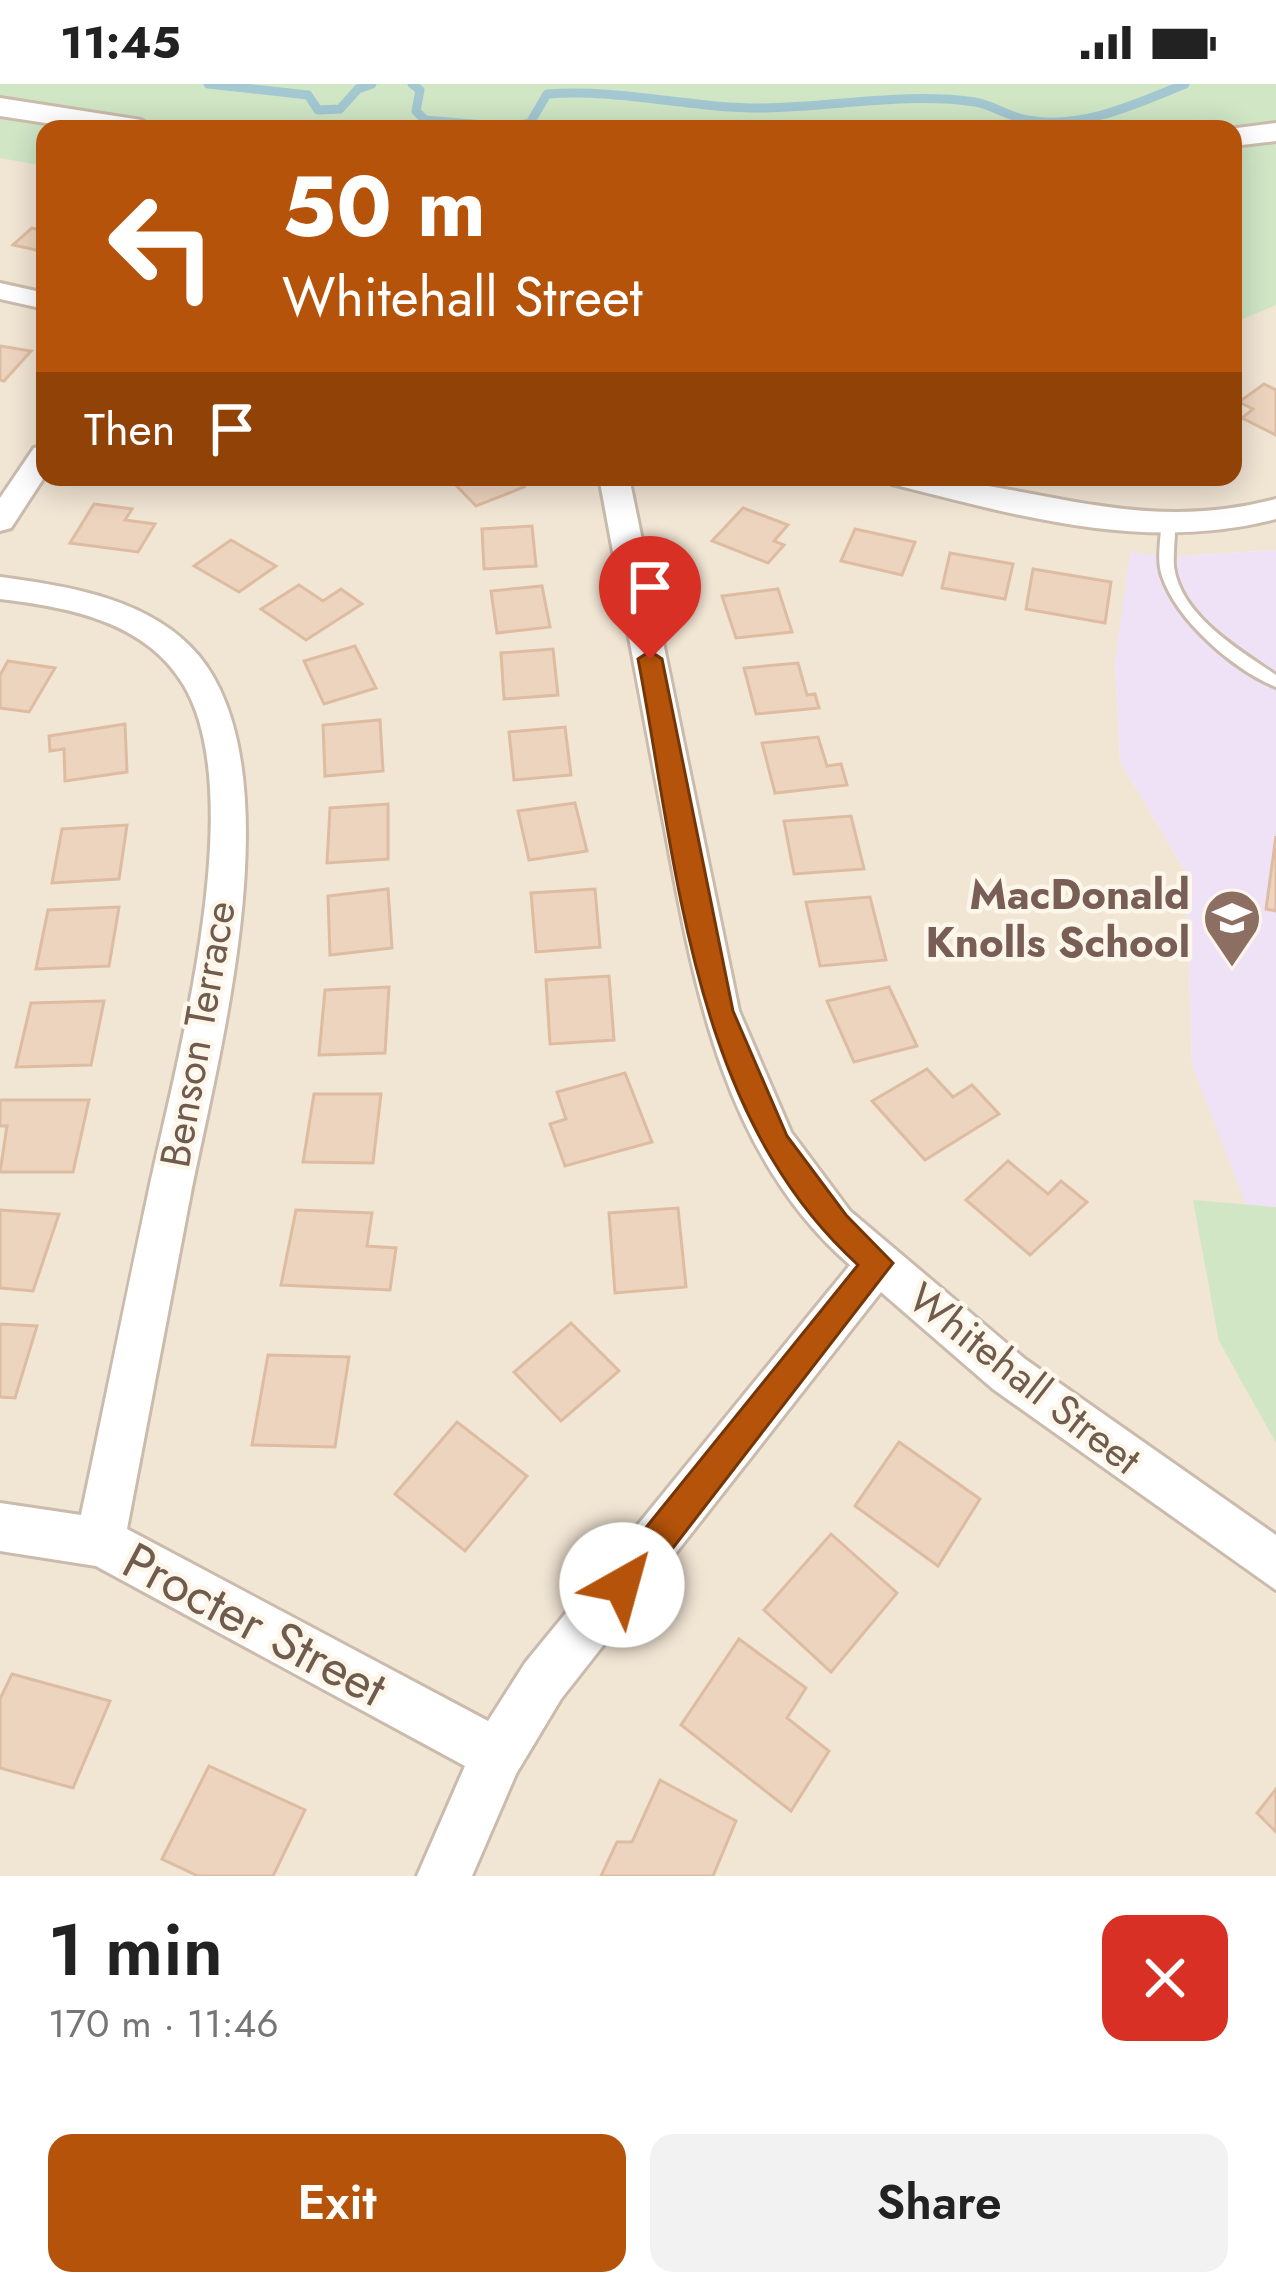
<!DOCTYPE html>
<meta charset="utf-8">
<style>
:root{--surface:#fff;--page:#f2f2f2;--text:#222;--muted:#767676;--accent:#b45309}
body{margin:0;font-family:Jost,sans-serif;background:var(--page);color:var(--text);height:100vh;display:flex;flex-direction:column;font-size:45px;white-space:nowrap}
*{box-sizing:border-box;margin:0}
p{font-size:39px;color:var(--muted)}
.icon{flex:none;width:66px;height:66px;fill:none;stroke:currentColor;stroke-width:2;stroke-linecap:round;stroke-linejoin:round}
.map{position:relative;height:1792px;overflow:hidden}
.details{display:flex;flex-direction:column;background:var(--surface);flex:1}
.details>*{flex:none}
.guide{position:absolute;left:36px;top:36px;width:1206px;height:366px;border-radius:24px;box-shadow:0 6px 30px #0003;background:#b45309;color:#fff;overflow:hidden}
.pin{position:absolute;display:grid;place-items:center;width:102px;height:102px;color:#fff;margin:-123px -51px;border-radius:50% 50% 50% 0;rotate:-45deg;box-shadow:0 0 12px #0007}
.pin .icon{rotate:45deg}
.me{position:absolute;width:132px;margin:-66px;rotate:38deg;stroke-linejoin:round;filter:drop-shadow(0 0 9px #0008)}
.turn{display:flex;align-items:center;gap:42px;height:252px;padding:0 48px;font-size:54px}
.turn .icon{width:156px;height:156px;stroke-width:2.5}
.turn b{display:block;font-size:84px;line-height:102px}
.then{display:flex;align-items:center;height:114px;padding:0 48px;background:#0003;gap:24px;font-size:45px}
.round{display:grid;place-items:center;flex:none;width:126px;height:126px;border-radius:24px;background:var(--page)}
.head{display:flex;align-items:center;justify-content:space-between;height:204px;padding:0 48px}
h1{font-size:72px;font-weight:600;line-height:90px}
.primary-button{display:flex;gap:24px;margin-top:auto;padding:24px 48px}
.primary-button a{flex:1;height:138px;border-radius:24px;background:var(--accent);color:#fff;font-size:48px;font-weight:600;line-height:138px;text-align:center}
.primary-button a+a{background:var(--page);color:var(--text)}
.status{display:flex;justify-content:space-between;align-items:center;height:84px;padding:0 60px;background:var(--surface);direction:ltr}
.status svg{height:33px;fill:currentColor}
.map>svg:first-child{display:block}
</style>
<div class="status"><b>11:45</b><svg viewBox="0 0 49 12"><path d="M0 12V9h3v3zM5 12V6h3v6zM10 12V3h3v9zM15 12V0h3v12zM26 1h20v11H26zM47 4h2v5h-2z"/></svg></div>
<div class="map">
<svg width="1276" height="1792" viewBox="0 0 1276 1792">
<rect width="100%" height="100%" fill="#faf3e5"/>
<path fill="#f1e5d4" d="M 0,70 L 45,79 L 45,393 L 1233,393 L 1233,215 L 1276,201 L 1276,466 L 1168,473 L 1131,469 L 1115,579 L 1120,677 L 1186,789 L 1192,981 L 1276,1182 L 1276,1792 L 0,1792 Z"/>
<path fill="#f0e2f6" d="M 1276,466 L 1276,1182 L 1255,1144 L 1192,981 L 1186,789 L 1120,677 L 1115,579 L 1130,468 L 1168,473 Z"/>
<g fill="#d0e6c5">
<path d="M 0,0 L 1276,0 L 1276,221 L 1233,239 L 1233,45 L 45,45 L 45,82 L 0,74 Z"/>
<path d="M 1193,1116 L 1276,1123 L 1276,1359 L 1219,1257 Z"/>
</g>
<g fill="none" stroke-linecap="round" stroke-linejoin="round">
<g stroke="#a3c8d2" stroke-width="9">
<path d="M 208,0 L 308,11 L 318,26 L 340,25 L 358,5 L 372,0"/>
<path d="M 412,0 L 420,6 L 416,27 L 425,36 L 510,43 L 530,39 L 547,10 C 621,4 692,25 765,24 C 834,23 906,8 975,18 C 993,21 1009,33 1027,36 C 1081,46 1136,20 1185,0"/>
</g>
</g>
<g fill="#edd4bf" stroke="#debca1" stroke-width="3">
<path d="M 32,144 L 45,147 L 45,168 L 13,161 Z"/>
<path d="M 0,262 L 31,267 L 4,297 L 0,296 Z"/>
<path d="M 1264,300 L 1276,306 L 1276,351 L 1242,334 L 1253,325 L 1239,318 Z"/>
<path d="M 448,393 L 515,393 L 524,403 L 476,422 Z"/>
<path d="M 94,420 L 132,425 L 125,436 L 155,440 L 138,468 L 70,459 Z"/>
<path d="M 743,424 L 788,441 L 774,457 L 784,461 L 768,479 L 712,457 Z"/>
<path d="M 532,442 L 536,482 L 484,485 L 482,445 Z"/>
<path d="M 855,445 L 915,458 L 902,491 L 841,477 Z"/>
<path d="M 231,456 L 276,482 L 239,508 L 194,482 Z"/>
<path d="M 950,469 L 1013,480 L 1005,515 L 942,504 Z"/>
<path d="M 1033,485 L 1111,498 L 1105,539 L 1026,525 Z"/>
<path d="M 299,501 L 323,517 L 341,505 L 362,520 L 306,556 L 261,525 Z"/>
<path d="M 542,502 L 550,543 L 497,549 L 491,507 Z"/>
<path d="M 778,505 L 792,548 L 736,554 L 722,512 Z"/>
<path d="M 355,562 L 376,604 L 324,620 L 304,577 Z"/>
<path d="M 553,565 L 558,611 L 504,615 L 501,569 Z"/>
<path d="M 8,577 L 55,584 L 29,628 L 0,624 L 0,591 Z"/>
<path d="M 798,579 L 807,611 L 815,610 L 819,624 L 756,630 L 744,584 Z"/>
<path d="M 380,636 L 383,687 L 325,692 L 323,641 Z"/>
<path d="M 125,640 L 127,688 L 65,697 L 64,665 L 50,667 L 49,652 Z"/>
<path d="M 565,643 L 571,691 L 514,696 L 509,648 Z"/>
<path d="M 818,653 L 827,682 L 841,680 L 847,701 L 775,709 L 762,659 Z"/>
<path d="M 575,719 L 587,767 L 529,776 L 518,727 Z"/>
<path d="M 388,720 L 388,775 L 327,779 L 330,724 Z"/>
<path d="M 851,732 L 864,785 L 794,790 L 784,737 Z"/>
<path d="M 127,741 L 119,795 L 52,799 L 62,745 Z"/>
<path d="M 1276,752 L 1276,827 L 1266,825 Z"/>
<path d="M 388,805 L 392,864 L 330,871 L 328,812 Z"/>
<path d="M 595,805 L 600,863 L 536,868 L 531,809 Z"/>
<path d="M 870,813 L 886,876 L 820,882 L 806,818 Z"/>
<path d="M 119,823 L 109,882 L 36,885 L 48,826 Z"/>
<path d="M 609,892 L 614,956 L 550,960 L 546,896 Z"/>
<path d="M 389,903 L 385,969 L 319,971 L 325,906 Z"/>
<path d="M 889,903 L 917,962 L 854,978 L 827,917 Z"/>
<path d="M 104,917 L 91,981 L 16,983 L 31,919 Z"/>
<path d="M 927,985 L 953,1013 L 972,1001 L 999,1030 L 925,1076 L 872,1017 Z"/>
<path d="M 625,989 L 652,1058 L 565,1082 L 550,1040 L 566,1035 L 557,1008 Z"/>
<path d="M 314,1010 L 381,1010 L 373,1079 L 303,1078 Z"/>
<path d="M 0,1016 L 89,1016 L 73,1088 L 0,1088 L 7,1042 L 0,1042 Z"/>
<path d="M 1008,1077 L 1048,1110 L 1061,1097 L 1087,1118 L 1030,1171 L 966,1116 Z"/>
<path d="M 678,1124 L 686,1203 L 615,1209 L 609,1129 Z"/>
<path d="M 0,1126 L 59,1130 L 33,1207 L 0,1204 Z"/>
<path d="M 296,1126 L 372,1129 L 367,1162 L 396,1164 L 390,1206 L 281,1201 Z"/>
<path d="M 571,1239 L 619,1287 L 561,1337 L 514,1288 Z"/>
<path d="M 0,1240 L 37,1242 L 15,1314 L 0,1313 Z"/>
<path d="M 268,1271 L 349,1273 L 335,1363 L 252,1361 Z"/>
<path d="M 457,1338 L 527,1392 L 465,1467 L 395,1410 Z"/>
<path d="M 899,1358 L 980,1415 L 938,1482 L 855,1422 Z"/>
<path d="M 831,1450 L 897,1509 L 831,1588 L 764,1526 Z"/>
<path d="M 739,1555 L 806,1604 L 787,1634 L 829,1667 L 791,1727 L 681,1641 Z"/>
<path d="M 12,1590 L 110,1617 L 73,1704 L 0,1684 L 0,1615 Z"/>
<path d="M 209,1682 L 305,1726 L 273,1792 L 198,1792 L 162,1775 Z"/>
<path d="M 660,1696 L 736,1737 L 713,1792 L 601,1792 L 617,1758 L 632,1758 Z"/>
<path d="M 1276,1705 L 1276,1748 L 1257,1729 Z"/>
</g>
<g fill="none" stroke-linecap="round" stroke-linejoin="round">
<g stroke="#cabbac" stroke-width="6">
<path id="service" d="M 1168,440 L 1175,445 C 1175,457 1173,471 1174,483 C 1181,532 1239,566 1276,591 L 1276,603 C 1234,586 1177,537 1162,492 C 1157,477 1160,461 1161,445 Z"/>
</g>
<g stroke="#cabbac" stroke-width="6">
<g id="minor">
<path d="M 0,199 L 45,209 L 45,225 L 0,215 Z"/>
<path d="M 45,361 L 45,392 L 11,444 L 0,447 L 0,414 L 34,364 Z"/>
<path d="M 599,393 L 629,393 L 739,927 L 791,1048 L 850,1127 L 1025,1275 L 1276,1451 L 1276,1506 L 993,1305 L 881,1208 L 561,1615 L 516,1690 L 472,1792 L 417,1792 L 465,1682 L 96,1482 L 0,1467 L 0,1419 L 81,1431 C 104,1324 125,1216 148,1110 C 174,986 252,712 183,600 C 145,537 67,523 0,515 L 0,493 C 69,502 152,515 199,572 C 296,691 217,974 190,1114 C 169,1224 148,1335 127,1445 L 488,1637 L 525,1579 L 850,1181 C 713,1062 690,875 658,708 C 638,603 619,498 599,393 Z"/>
<path d="M 888,393 C 1029,393 1129,454 1276,415 L 1276,435 C 1147,469 1018,432 892,400 Z"/>
</g>
</g>
<g stroke="#cabbac" stroke-width="6">
<g id="tertiary">
<path d="M 0,14 L 141,36 L 156,45 L 85,45 L 0,32 Z"/>
<path d="M 1276,39 L 1276,57 L 1233,62 L 1229,45 Z"/>
</g>
</g>
<use href="#service" fill="#fff" fill-rule="evenodd"/>
<use href="#minor" fill="#fff" fill-rule="evenodd"/>
<use href="#tertiary" fill="#fff" fill-rule="evenodd"/>
</g>
<path fill="#b45309" stroke="#753606" stroke-width="3" d="M 650,567 L 662,575 L 733,927 L 787,1052 L 846,1131 L 893,1179 L 635,1513 L 622,1518 L 610,1513 L 605,1501 L 610,1488 L 858,1181 C 691,1029 678,783 638,575 Z"/>
<defs>
<g id="school-pin" transform="scale(3)"><path d="M0 17L-7.5 6A9.5 9.5 0 1 1 7.5 6Z" fill="#8d6e63" stroke="#fdf7eb"/><path d="M0-5L7-2L0 1L-7-2ZM-4 1L0 2.5L4 1V4Q0 6-4 4Z" fill="#fff"/></g>
</defs>
<g fill-rule="evenodd">
<use href="#school-pin" x="1232" y="834"/>
</g>
<g text-anchor="middle" stroke-width="9" stroke-linejoin="round" paint-order="stroke">
<g font-size="42" font-weight="bold" fill="#785e54" stroke="#fdf7eb" text-anchor="end">
<text x="1190" y="825">MacDonald<tspan x="1190" dy="48">Knolls School</tspan></text>
</g>
<g font-size="42" fill="#705b4d" stroke="#fdf7eb">
<text transform="translate(197 950) rotate(-80)" y="15">Benson Terrace</text>
<text transform="translate(1025 1294) rotate(38)" y="15">Whitehall Street</text>
</g>
<g font-size="51" fill="#705b4d" stroke="#fdf7eb">
<text transform="translate(255 1540) rotate(28)" y="18">Procter Street</text>
</g>
</g>
</svg>
<div class="pin" style="left:650px;top:575px;background:#d93025"><svg class="icon" aria-label="arrive" viewBox="0 0 24 24"><path d="M6 21V4h12l-3 4 3 4H6"/></svg></div>
<svg class="me" style="left:622px;top:1501px" viewBox="-20 -20 40 40"><circle r="19" fill="#fff"/><path d="M0-13L10 11 0 6-10 11z" fill="#b45309"/></svg>
<div class="guide">
<div class="turn"><svg class="icon" aria-label="left" viewBox="0 0 24 24"><path d="M17 20v-9H6M10 6l-5 5 5 5"/></svg><div><b>50 m</b>Whitehall Street</div></div>
<div class="then">Then<svg class="icon" aria-label="arrive" viewBox="0 0 24 24"><path d="M6 21V4h12l-3 4 3 4H6"/></svg></div>
</div>
</div>
<section class="details">
<div class="head"><div><h1>1 min</h1><p>170 m · 11:46</p></div><a class="round" style="background:#d93025;color:#fff"><svg class="icon" aria-label="close" viewBox="0 0 24 24"><path d="M6 6l12 12M18 6L6 18"/></svg></a></div>
<div class="primary-button"><a>Exit</a><a>Share</a></div>
</section>
